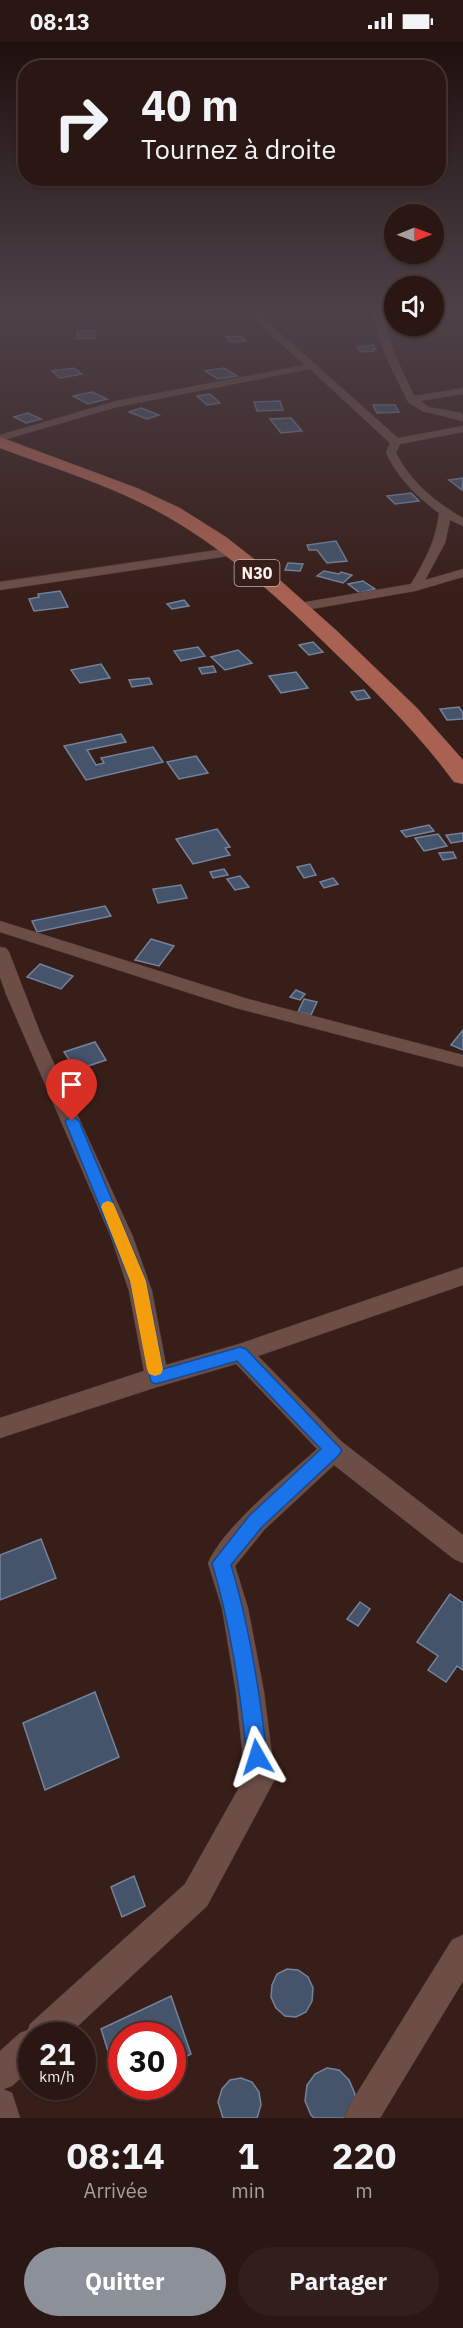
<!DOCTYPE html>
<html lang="fr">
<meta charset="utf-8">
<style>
:root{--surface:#2a1613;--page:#321f1c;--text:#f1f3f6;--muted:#a59fa0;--line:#463533;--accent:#8c9099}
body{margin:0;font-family:"IBM Plex Sans",sans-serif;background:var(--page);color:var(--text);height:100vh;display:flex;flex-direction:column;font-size:22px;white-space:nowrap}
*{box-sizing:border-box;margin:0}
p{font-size:20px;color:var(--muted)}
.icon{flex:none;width:33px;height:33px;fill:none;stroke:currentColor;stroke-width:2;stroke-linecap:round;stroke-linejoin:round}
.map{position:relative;height:2076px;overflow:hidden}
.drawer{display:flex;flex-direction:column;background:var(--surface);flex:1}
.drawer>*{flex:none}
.guide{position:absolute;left:18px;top:18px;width:428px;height:126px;border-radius:24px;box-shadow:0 2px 4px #0004,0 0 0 2px var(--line);background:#2a1613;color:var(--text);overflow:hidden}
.needle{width:39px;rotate:89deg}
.tools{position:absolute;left:384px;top:162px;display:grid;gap:12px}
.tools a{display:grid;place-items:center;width:60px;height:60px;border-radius:50%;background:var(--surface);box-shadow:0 2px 4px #0004,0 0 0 2px var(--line);font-size:30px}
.speed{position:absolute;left:18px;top:1980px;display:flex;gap:12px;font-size:30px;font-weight:700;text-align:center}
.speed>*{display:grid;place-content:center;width:78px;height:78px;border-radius:50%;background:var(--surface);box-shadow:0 2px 4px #0004,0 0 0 2px var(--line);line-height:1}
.speed small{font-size:15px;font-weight:400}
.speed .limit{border:9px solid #d22;background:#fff;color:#111}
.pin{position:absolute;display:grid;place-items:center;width:51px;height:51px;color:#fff;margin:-62px -26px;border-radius:50% 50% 50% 0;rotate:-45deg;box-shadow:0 0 6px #0007}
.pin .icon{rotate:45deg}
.me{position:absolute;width:66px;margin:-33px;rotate:354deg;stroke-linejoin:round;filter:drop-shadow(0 0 4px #0008)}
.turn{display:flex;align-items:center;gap:21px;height:126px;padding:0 24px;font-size:27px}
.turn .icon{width:78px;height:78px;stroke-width:2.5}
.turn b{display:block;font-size:42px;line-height:51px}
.eta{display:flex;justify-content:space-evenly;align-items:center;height:102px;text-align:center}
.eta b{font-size:36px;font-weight:800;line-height:42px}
.primary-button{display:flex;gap:12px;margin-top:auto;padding:12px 24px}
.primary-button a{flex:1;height:69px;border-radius:36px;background:var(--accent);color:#fff;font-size:24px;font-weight:800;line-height:69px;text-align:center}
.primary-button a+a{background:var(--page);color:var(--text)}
.status{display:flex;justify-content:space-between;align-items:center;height:42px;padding:0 30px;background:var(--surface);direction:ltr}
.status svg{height:16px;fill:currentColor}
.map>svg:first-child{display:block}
</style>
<div class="status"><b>08:13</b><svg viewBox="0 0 49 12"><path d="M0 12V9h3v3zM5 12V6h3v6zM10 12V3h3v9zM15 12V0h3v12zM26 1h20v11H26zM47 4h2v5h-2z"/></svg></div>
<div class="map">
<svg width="463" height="2076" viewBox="0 0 463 2076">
<rect width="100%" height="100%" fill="#381e19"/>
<g fill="#45546b" stroke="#73839c" stroke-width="1.5">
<path d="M 77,289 L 96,289 L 95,296 L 77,297 Z"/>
<path d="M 241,294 L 246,299 L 231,300 L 226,295 Z"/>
<path d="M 374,303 L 376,307 L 372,307 L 374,309 L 361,310 L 357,305 Z"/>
<path d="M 74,326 L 82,332 L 60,336 L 52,329 Z"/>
<path d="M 224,326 L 237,334 L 218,337 L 205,329 Z"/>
<path d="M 92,350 L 107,357 L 88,362 L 73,354 Z"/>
<path d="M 210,352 L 220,361 L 207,363 L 197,354 Z"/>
<path d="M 280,359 L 283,368 L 257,369 L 254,360 Z"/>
<path d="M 373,363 L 395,363 L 399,370 L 377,371 Z"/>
<path d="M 141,366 L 159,373 L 147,377 L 129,370 Z"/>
<path d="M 28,371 L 41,377 L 26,381 L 14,375 Z"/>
<path d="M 291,376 L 302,389 L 281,391 L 270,377 Z"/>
<path d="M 463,436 L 462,448 L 449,438 Z"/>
<path d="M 411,451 L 419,459 L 395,462 L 387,454 Z"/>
<path d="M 336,499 L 347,519 L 327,521 L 317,508 L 309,508 L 307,503 Z"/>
<path d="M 288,521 L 303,522 L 300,529 L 285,528 Z"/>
<path d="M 324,529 L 339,532 L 341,530 L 352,533 L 343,541 L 317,534 Z"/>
<path d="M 363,539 L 375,547 L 360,551 L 348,542 Z"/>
<path d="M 60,549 L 68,565 L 34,569 L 29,557 L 39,555 L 38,552 Z"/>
<path d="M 184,558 L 189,564 L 172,567 L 167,562 Z"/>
<path d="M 313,600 L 323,610 L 309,613 L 299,603 Z"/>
<path d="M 198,605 L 205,614 L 181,619 L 174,609 Z"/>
<path d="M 238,608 L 252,621 L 225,628 L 211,615 Z"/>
<path d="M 101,622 L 110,636 L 80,641 L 71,628 Z"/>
<path d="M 213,624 L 216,630 L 202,632 L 199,626 Z"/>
<path d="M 296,630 L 308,646 L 281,651 L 269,634 Z"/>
<path d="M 149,636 L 152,642 L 132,645 L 129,638 Z"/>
<path d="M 364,648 L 370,656 L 357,658 L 351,650 Z"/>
<path d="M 459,665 L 463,671 L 463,677 L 447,678 L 440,667 Z"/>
<path d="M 121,692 L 126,700 L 87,708 L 96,723 L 104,721 L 101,716 L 153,705 L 163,720 L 86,738 L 64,704 Z"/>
<path d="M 196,714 L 208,731 L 179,737 L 167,720 Z"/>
<path d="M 429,783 L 434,789 L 406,795 L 401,789 Z"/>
<path d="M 217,787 L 230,805 L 225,806 L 230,813 L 193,822 L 176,797 Z"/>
<path d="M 463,791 L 463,799 L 451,801 L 446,793 Z"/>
<path d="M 438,792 L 447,804 L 424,809 L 415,796 Z"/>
<path d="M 453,810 L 456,816 L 443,818 L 439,811 Z"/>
<path d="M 310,822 L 316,833 L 304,836 L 297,825 Z"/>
<path d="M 224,827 L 228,833 L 213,836 L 210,830 Z"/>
<path d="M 240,834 L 249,845 L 235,848 L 227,837 Z"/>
<path d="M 333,836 L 338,842 L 324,846 L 320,840 Z"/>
<path d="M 181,843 L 187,856 L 158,861 L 153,847 Z"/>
<path d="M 105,864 L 111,874 L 37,890 L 32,879 Z"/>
<path d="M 151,897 L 174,904 L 159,924 L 135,918 Z"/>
<path d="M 40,922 L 73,934 L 61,947 L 27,935 Z"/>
<path d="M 296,948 L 305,952 L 300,958 L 290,955 Z"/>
<path d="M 304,957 L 317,960 L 311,973 L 298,970 Z"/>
<path d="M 463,988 L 463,1008 L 451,1003 Z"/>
<path d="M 95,1000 L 106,1018 L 76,1028 L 64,1010 Z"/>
<path d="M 41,1497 L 56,1536 L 0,1558 L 0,1513 Z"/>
<path d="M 450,1552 L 463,1561 L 463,1628 L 457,1624 L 446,1640 L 428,1628 L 438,1614 L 417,1600 Z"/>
<path d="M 360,1560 L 370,1567 L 358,1584 L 347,1577 Z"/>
<path d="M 95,1650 L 119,1715 L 45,1748 L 23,1681 Z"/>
<path d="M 134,1834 L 145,1864 L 122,1875 L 111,1845 Z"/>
<path d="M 287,1927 L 298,1928 L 308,1935 L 313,1946 L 312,1959 L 306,1970 L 296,1975 L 285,1974 L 276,1966 L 271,1955 L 272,1943 L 277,1932 Z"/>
<path d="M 171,1954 L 191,2012 L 172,2021 L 172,1994 L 122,1994 L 122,2044 L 126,2044 L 120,2047 L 101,1987 Z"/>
<path d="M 327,2026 L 339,2028 L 349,2038 L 355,2052 L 354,2067 L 348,2076 L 314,2076 L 311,2073 L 305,2059 L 307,2043 L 315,2032 Z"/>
<path d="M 241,2036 L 252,2040 L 259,2050 L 261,2063 L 257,2076 L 223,2076 L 218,2060 L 222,2047 L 230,2038 Z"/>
</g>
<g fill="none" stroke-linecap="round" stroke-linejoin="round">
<g stroke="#4f3b38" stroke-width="1">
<g id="minor">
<path d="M 245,266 L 253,266 L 256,268 L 309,266 L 305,269 L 260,273 L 398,396 L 463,384 L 463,390 L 400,402 L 396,411 C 410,439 436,461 463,476 L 463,484 L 450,478 L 445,501 L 425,538 L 463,527 L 463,535 L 415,549 L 300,569 L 295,568 L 294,565 L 300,561 L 411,542 C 425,518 436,499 439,471 C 417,455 398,436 386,411 L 390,401 L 310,327 L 117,365 L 0,399 L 0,393 L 116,359 L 305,323 L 261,284 Z"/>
<path d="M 371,266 L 379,266 L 395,313 L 414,354 L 463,346 L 463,352 L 420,359 L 429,365 L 462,371 L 463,379 L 422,369 L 408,360 L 385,313 Z"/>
<path d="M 231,506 L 235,507 L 235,513 L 0,548 L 0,540 Z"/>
<path d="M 0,879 L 248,957 L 463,1013 L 463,1025 L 236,966 L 0,890 Z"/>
<path d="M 0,905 L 6,906 L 9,910 L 41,993 L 133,1195 L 152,1249 L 166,1323 L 239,1302 L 463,1225 L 463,1243 L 258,1314 L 342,1400 L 463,1493 L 463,1521 L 454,1517 L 334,1423 L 264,1488 L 235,1524 L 248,1566 L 264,1650 L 275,1737 L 207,1864 L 67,1994 L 32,1994 L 32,2026 L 12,2044 L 3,2047 L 12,2051 L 20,2076 L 0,2076 L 0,2009 L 20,1991 L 28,1988 L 30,1982 L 185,1842 L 245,1735 L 236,1650 L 222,1566 L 208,1521 C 225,1483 285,1436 317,1407 L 236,1322 L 157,1345 L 0,1396 L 0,1376 L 144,1329 L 129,1249 L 111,1195 L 6,952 L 0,935 Z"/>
<path d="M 463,1893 L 463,1939 L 380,2076 L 344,2076 L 349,2064 L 452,1898 Z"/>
</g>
</g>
<g stroke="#4f3b38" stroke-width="1">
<path id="primary" d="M 0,395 L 137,446 L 180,466 L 226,495 L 272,531 L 337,589 L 417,666 L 463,718 L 463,742 L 454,740 C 419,692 377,651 334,610 C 283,560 230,511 168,475 C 116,445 56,427 0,406 Z"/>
</g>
<use href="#minor" fill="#6c4e47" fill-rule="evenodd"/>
<use href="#primary" fill="#a96152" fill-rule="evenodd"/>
</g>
<linearGradient id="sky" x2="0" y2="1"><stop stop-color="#1f100e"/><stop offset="0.48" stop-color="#4d4149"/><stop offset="1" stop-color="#4d4149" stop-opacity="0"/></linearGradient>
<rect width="463" height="556" fill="url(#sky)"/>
<path fill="#1a73e8" stroke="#114b97" stroke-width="1.5" d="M 72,1074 L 79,1079 L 146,1239 L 163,1327 L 240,1305 L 246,1307 L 342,1408 L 339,1413 L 262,1485 L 231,1523 C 250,1586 260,1650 267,1715 L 264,1723 L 257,1726 L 250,1723 L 247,1715 C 240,1649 231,1585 212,1521 L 249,1474 L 321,1407 L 237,1319 L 156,1342 L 151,1340 L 130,1239 L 65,1079 Z"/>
<path fill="#f59e0b" d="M 108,1159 L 113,1161 L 115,1165 L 146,1239 L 163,1327 L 161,1332 L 155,1334 L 149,1332 L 147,1327 L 130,1239 L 101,1165 L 103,1161 Z"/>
<g text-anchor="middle" stroke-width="6" stroke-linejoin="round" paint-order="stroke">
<rect fill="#381e19" stroke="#c2b2af" stroke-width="1.5" x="234.5" y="518" width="45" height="26" rx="4.5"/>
<g font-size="16" font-weight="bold" fill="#fdf2ef">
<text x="257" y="537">N30</text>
</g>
</g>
</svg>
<div class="tools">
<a><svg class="needle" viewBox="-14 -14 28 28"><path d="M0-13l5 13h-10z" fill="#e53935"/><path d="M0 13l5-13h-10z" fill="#a59fa0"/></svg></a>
<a><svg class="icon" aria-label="sound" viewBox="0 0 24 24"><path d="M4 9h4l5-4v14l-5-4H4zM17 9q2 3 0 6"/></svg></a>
</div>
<div class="speed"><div>21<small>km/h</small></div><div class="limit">30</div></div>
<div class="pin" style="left:72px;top:1079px;background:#d93025"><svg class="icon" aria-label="arrive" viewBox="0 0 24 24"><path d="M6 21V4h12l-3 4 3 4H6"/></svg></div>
<svg class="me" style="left:257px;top:1715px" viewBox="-20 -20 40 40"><path d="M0-17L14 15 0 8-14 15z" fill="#1a73e8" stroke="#fff" stroke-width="4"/></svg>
<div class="guide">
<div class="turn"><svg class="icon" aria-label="right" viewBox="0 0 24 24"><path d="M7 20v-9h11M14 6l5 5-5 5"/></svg><div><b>40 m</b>Tournez à droite</div></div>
</div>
</div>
<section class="drawer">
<div class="eta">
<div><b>08:14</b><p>Arrivée</p></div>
<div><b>1</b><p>min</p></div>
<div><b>220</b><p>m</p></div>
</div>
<div class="primary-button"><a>Quitter</a><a>Partager</a></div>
</section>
